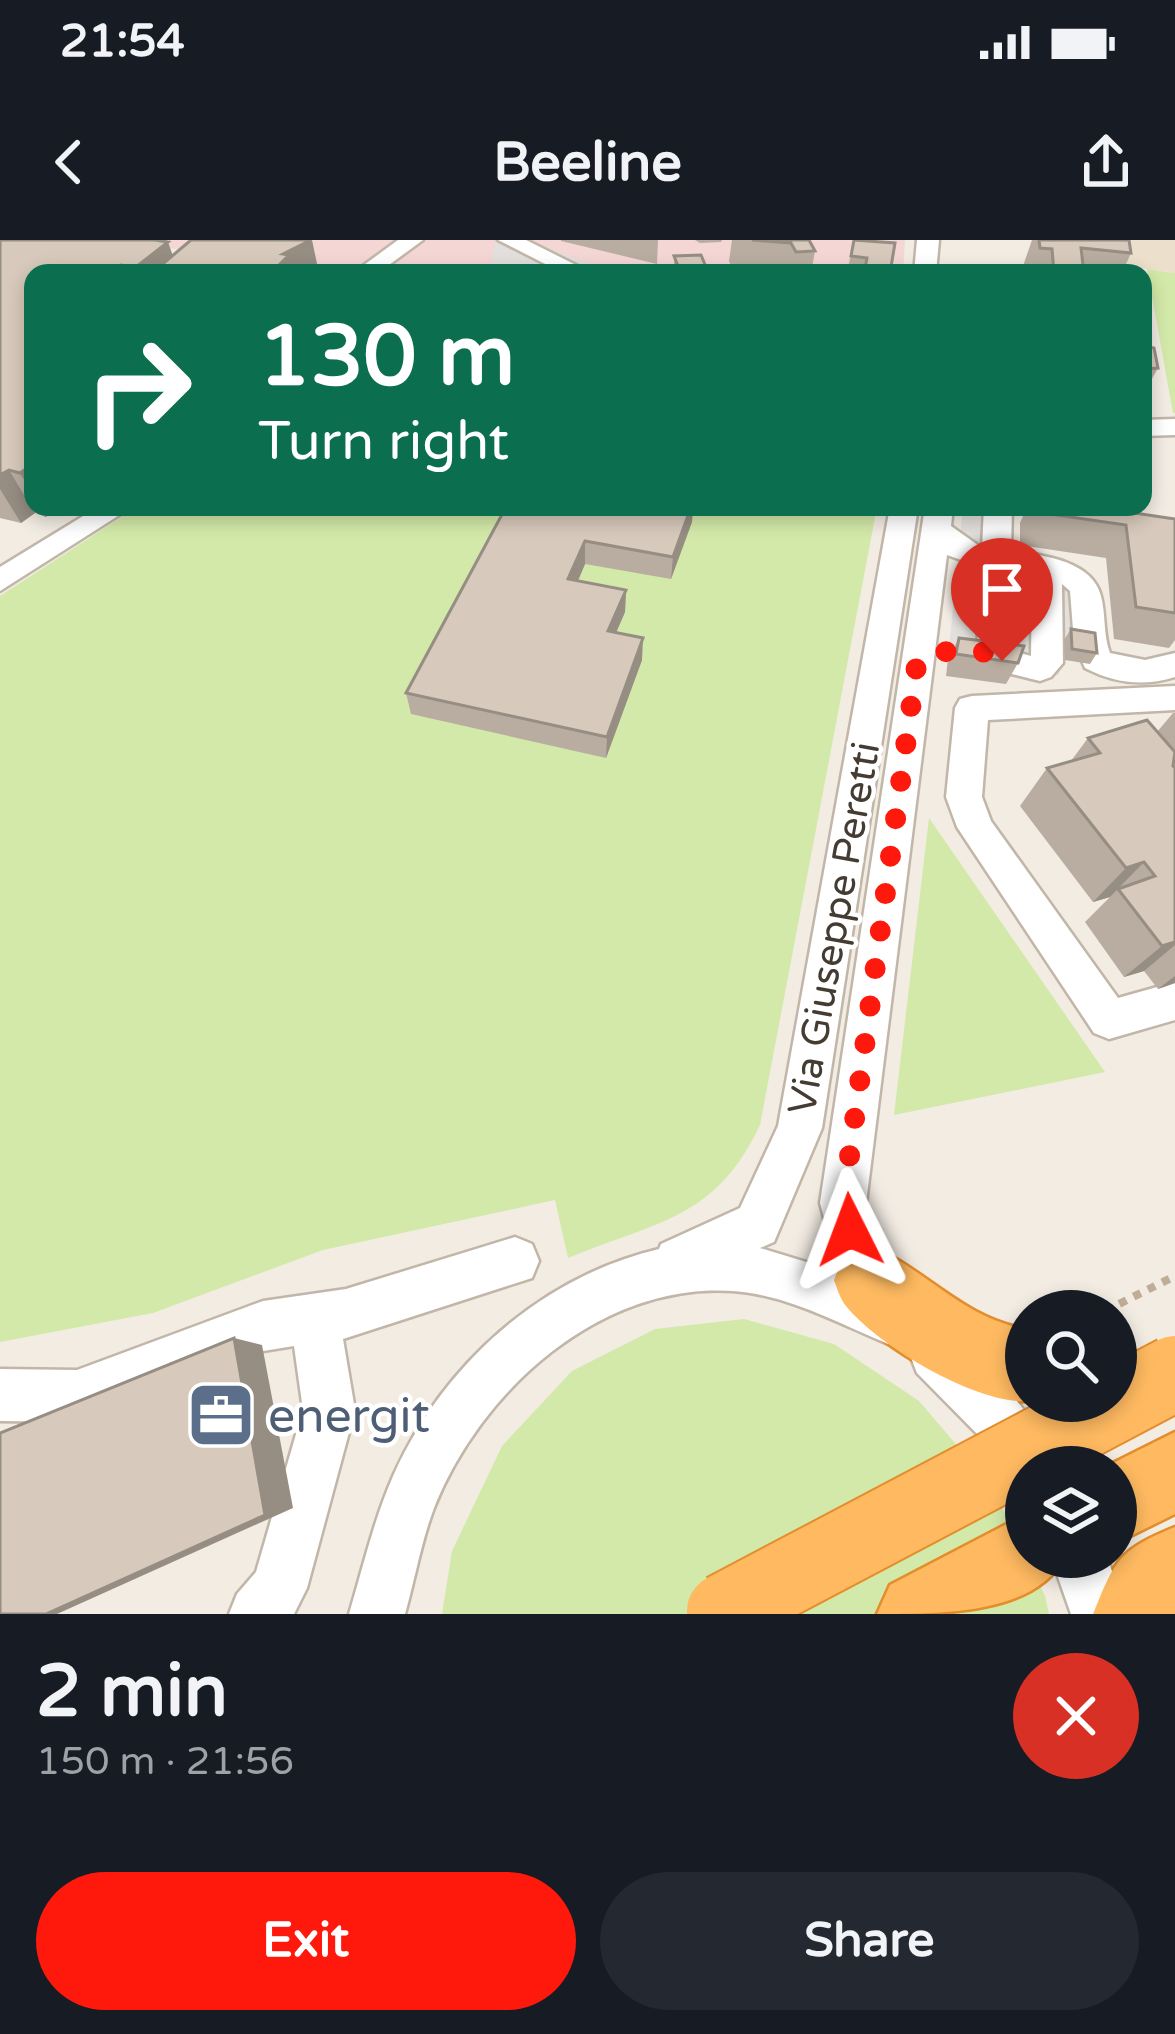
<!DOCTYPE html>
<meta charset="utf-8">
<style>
:root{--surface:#171b24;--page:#242831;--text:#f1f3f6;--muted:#9ea1a6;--accent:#ff190d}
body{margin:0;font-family:"Varela Round",sans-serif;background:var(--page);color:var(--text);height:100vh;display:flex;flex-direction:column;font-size:45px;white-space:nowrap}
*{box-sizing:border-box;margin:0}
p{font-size:39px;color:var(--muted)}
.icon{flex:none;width:66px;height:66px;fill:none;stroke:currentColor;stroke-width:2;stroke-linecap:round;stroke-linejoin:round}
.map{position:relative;height:1374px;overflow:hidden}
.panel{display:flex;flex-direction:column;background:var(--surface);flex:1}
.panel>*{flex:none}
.hud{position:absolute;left:24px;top:24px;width:1128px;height:252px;border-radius:24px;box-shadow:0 6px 18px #0003;background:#0b6e4f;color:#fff;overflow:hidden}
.fabs{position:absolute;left:1005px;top:1050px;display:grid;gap:24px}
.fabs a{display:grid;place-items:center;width:132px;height:132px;border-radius:50%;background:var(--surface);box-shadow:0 6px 18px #0003;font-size:60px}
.pin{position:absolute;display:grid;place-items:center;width:102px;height:102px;color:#fff;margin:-123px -51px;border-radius:50% 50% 50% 0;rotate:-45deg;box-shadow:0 0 12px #0007}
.pin .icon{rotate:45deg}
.me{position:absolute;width:132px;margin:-66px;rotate:357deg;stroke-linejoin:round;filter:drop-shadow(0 0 9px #0008)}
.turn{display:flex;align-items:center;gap:42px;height:252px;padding:0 36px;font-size:54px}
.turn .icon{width:156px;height:156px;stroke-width:2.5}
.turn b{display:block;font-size:84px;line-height:102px}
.round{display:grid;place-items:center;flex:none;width:126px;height:126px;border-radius:63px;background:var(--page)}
.summary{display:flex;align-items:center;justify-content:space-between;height:204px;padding:0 36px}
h1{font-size:72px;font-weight:700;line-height:90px}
.primary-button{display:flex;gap:24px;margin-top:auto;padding:24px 36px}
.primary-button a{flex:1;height:138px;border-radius:72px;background:var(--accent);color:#fff;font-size:48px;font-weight:700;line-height:138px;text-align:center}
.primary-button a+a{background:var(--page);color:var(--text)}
.status{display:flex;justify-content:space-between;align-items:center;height:84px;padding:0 60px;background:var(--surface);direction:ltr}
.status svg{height:33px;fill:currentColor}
header{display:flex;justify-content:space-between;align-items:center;height:156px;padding:0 36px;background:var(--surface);font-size:54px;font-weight:700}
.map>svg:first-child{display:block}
</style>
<div class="status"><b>21:54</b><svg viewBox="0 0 49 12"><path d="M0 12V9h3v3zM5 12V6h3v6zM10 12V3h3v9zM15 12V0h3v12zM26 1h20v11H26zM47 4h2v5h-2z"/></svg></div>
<header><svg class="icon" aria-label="back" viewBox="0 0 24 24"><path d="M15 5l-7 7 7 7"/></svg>Beeline<svg class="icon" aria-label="share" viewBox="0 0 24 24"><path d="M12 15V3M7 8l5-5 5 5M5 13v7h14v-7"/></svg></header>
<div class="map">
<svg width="1175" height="1374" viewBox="0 0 1175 1374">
<rect width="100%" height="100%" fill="#f2ece3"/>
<path fill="#ece0cc" d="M 1054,0 L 1175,0 L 1175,33 L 1055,15 Z"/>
<path fill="#f4d6d5" d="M 112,0 L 905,0 L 903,33 L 345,33 Z"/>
<g fill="#d3e9a9">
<path d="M 1147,29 L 1175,33 L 1175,173 L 1173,173 Z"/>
<path d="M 137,267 L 877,267 L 760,885 C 715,980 657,981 568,1018 L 555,960 L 323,1010 L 153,1073 L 0,1102 L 0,356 Z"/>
<path d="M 929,578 L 1105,832 L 894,875 Z"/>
<path d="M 744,1079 L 834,1104 L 919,1161 L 991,1245 L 1045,1356 L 1049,1374 L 442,1374 L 452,1311 L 502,1206 L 572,1131 L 655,1089 Z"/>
</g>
<g fill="#e2dfdc">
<path d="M 531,1 L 614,33 L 491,33 L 494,3 Z"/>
<path d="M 963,267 L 1131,267 L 1133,287 L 1007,272 L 1001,310 L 1047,316 L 1067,325 L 1090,403 L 1058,398 L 1059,435 L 948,419 Z"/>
</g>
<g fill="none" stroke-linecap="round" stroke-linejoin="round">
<g stroke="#c1b6a8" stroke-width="5">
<g id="minor">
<path d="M 398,0 L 423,0 L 378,33 L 353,33 Z"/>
<path d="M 498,0 L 526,0 L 592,33 L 563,33 Z"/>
<path d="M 917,0 L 939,0 L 936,33 L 914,33 Z"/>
<path d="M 1175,179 L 1175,195 L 1143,196 L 1143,180 Z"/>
<path d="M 98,267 L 132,267 L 0,351 L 0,327 Z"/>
<path d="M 890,267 L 918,267 L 822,888 L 774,1002 L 760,1008 L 839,1032 L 820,963 L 925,267 L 953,267 L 951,286 L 982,308 L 984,267 L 1012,267 L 1011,311 C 1042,315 1092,320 1101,356 C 1106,375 1103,394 1110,413 L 1145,420 L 1175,413 L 1175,437 C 1143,447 1114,443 1085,428 L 1074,402 L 1070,351 L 1062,344 L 1063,423 L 1051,437 L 1040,441 L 991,429 L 977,414 L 981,327 L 947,315 L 866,963 L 878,1009 L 913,1079 L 905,1096 L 888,1104 C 838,1083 788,1055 733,1051 C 601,1042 481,1150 434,1268 C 421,1302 415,1339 405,1374 L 349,1374 C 363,1327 374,1279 394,1234 C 444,1124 541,1037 659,1009 L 661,1004 L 740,968 L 778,886 ZM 1011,330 L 1032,336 L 1031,416 L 1009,410 Z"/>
<path d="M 1175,446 L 1175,470 L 988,480 L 982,557 L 991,581 L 1118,758 L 1175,742 L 1175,780 L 1109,799 L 1094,793 L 957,587 L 946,557 L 955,468 L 960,459 L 972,456 Z"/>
<path d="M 515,997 L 532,1004 L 539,1021 L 532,1038 L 343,1099 L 355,1170 L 307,1348 L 294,1374 L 229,1374 L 237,1354 L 256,1332 L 303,1170 L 294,1106 L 263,1111 L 77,1182 L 0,1181 L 0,1129 L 77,1130 L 263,1061 L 346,1049 Z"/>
<path d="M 935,1090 C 978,1108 1043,1182 1054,1227 L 1026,1227 L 1026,1251 L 1009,1244 L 987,1204 L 917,1133 L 910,1115 L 917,1097 Z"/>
<path d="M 1051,1317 L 1107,1317 L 1127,1374 L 1071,1374 Z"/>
</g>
</g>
<g stroke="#e48d2c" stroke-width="5">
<g id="highway">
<path d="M 869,1005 C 926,1029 962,1078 1026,1089 L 1026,1161 L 1030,1161 C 979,1166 878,1106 846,1066 C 840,1059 837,1048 834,1040 L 844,1015 Z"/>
<path d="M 1175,1192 L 1175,1274 L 1116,1303 L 1116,1227 L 1105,1227 Z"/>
<path d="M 1026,1274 L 1026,1317 L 1065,1317 C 1035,1374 944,1374 877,1374 L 890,1345 Z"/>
<path d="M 1175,1287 L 1175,1374 L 1093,1374 C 1115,1319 1119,1310 1175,1287 Z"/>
</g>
</g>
<path stroke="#c0ad96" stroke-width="8" stroke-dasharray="8 8" stroke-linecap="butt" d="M 1105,1071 L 1175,1036"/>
<use href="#minor" fill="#fff" fill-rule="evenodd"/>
<use href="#highway" fill="#ffba61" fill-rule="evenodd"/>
<g stroke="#e48d2c" stroke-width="78" stroke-linecap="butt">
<path id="highway-bridge" d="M 724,1371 L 1175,1133"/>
</g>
<use href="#highway-bridge" stroke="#ffba61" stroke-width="74"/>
</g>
<g fill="#b9ada1">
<path d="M 0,0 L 172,16 L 319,33 L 33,33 L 33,267 L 58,267 L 46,277 L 35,273 L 21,283 L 0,278 Z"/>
<path d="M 561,0 L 658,0 L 657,24 L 561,1 Z"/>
<path d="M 695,0 L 722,0 L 721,2 L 700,3 Z"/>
<path d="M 732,0 L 809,0 L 815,11 L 811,33 L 734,33 L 729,21 Z"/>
<path d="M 854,0 L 890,33 L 848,28 Z"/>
<path d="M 1032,0 L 1129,0 L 1131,13 L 1122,33 L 1023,33 L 1023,26 Z"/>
<path d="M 674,16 L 706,27 L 706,33 L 675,33 L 674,28 Z"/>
<path d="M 1143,106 L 1158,128 L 1143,155 Z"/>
<path d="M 506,267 L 693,267 L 692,282 L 671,339 L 585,324 L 578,341 L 626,350 L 625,372 L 616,393 L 642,420 L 606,518 L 411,474 L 406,453 Z"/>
<path d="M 1027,267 L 1121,267 L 1121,271 L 1175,279 L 1175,400 L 1169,408 L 1114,399 L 1106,318 L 1020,305 L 1020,283 Z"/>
<path d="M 1071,389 L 1097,413 L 1090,424 L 1065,420 L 1064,400 Z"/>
<path d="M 959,398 L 1018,423 L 1006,444 L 946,436 L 948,419 Z"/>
<path d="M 1173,473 L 1175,473 L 1175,743 L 1158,749 L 1144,731 L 1124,737 L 1085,682 L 1110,657 L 1093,662 L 1020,566 L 1047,528 L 1071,521 L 1088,498 L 1157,492 Z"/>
</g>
<g fill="#968d83">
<path d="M 312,0 L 319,33 L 271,33 L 283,14 Z"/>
<path d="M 168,2 L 179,33 L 139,33 L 136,27 Z"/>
<path d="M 121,25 L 124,33 L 111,33 Z"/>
<path d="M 33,224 L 33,255 L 20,233 Z"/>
<path d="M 9,230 L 35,273 L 21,283 L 0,249 L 0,235 Z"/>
<path d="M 40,267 L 58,267 L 46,277 Z"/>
<path d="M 691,267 L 693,267 L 692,282 L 671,339 L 673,317 Z"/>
<path d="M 585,301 L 585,324 L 569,361 L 568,339 Z"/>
<path d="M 626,350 L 625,372 L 607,413 L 608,391 Z"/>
<path d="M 643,398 L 642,420 L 606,518 L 607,497 Z"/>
<path d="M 1144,622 L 1110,657 L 1093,662 L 1126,628 Z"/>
<path d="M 1175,702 L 1175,705 L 1144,731 L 1124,737 L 1162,706 Z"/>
<path d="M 1175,736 L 1175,743 L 1158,749 Z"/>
<path d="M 234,1098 L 262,1105 L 293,1268 L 57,1374 L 46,1374 Z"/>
</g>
<g fill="#d7c9bb" stroke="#968d83" stroke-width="3">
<path d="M 0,0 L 155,0 L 168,2 L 136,27 L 121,25 L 111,33 L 33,33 L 33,224 L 20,233 L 9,230 L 0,235 Z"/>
<path d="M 191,0 L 311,0 L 283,14 L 289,15 L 271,33 L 152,33 Z"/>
<path d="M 752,0 L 809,0 L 815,11 L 796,12 L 791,3 Z"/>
<path d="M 854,0 L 895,3 L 890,33 L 864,33 L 867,18 L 851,16 Z"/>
<path d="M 1039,0 L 1129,0 L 1131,13 L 1081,8 L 1084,33 L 1054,33 L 1052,9 L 1040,8 Z"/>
<path d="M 701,15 L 706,27 L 678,26 L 674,16 Z"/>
<path d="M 1143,106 L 1154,108 L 1158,128 L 1143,129 Z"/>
<path d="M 506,267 L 691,267 L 673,317 L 585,301 L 568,339 L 626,350 L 608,391 L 643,398 L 607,497 L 406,453 Z"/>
<path d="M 1036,267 L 1121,267 L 1121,271 L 1175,279 L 1175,373 L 1136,367 L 1126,285 L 1036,272 Z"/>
<path d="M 1071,389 L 1095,393 L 1097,413 L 1072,409 Z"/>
<path d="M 959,398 L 1024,406 L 1018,423 L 956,414 Z"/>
<path d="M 1147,480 L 1175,512 L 1173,526 L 1175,528 L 1175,702 L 1162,706 L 1118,649 L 1155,636 L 1144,622 L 1126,628 L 1047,528 L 1100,513 L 1088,498 Z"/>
<path d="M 234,1098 L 265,1275 L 46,1374 L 0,1374 L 0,1193 Z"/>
</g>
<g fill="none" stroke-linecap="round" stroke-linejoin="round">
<path stroke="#ff190d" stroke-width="21" stroke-dasharray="0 37.8" d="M 850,990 L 843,964 L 917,422 C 941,409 979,403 1002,421"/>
</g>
<defs>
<g id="office-square" transform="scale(3.45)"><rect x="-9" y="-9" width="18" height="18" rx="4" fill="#5c6f8a" stroke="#fff"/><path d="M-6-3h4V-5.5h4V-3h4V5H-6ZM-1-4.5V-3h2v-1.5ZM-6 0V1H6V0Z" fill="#fff"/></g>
</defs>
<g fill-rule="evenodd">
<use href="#office-square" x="221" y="1175"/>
</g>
<g text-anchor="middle" stroke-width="9" stroke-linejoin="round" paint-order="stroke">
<g font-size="39" fill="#443c33" stroke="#fff">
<text transform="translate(833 688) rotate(-80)" y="14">Via Giuseppe Peretti</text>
</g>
<g font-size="48" fill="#4e5e75" stroke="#fff" text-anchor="start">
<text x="268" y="1192">energit</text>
</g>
</g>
</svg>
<div class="fabs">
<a><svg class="icon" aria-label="search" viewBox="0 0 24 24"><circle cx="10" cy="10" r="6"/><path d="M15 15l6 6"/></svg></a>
<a><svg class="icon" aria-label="layers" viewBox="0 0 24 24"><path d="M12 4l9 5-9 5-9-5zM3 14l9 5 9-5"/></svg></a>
</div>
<div class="pin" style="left:1002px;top:421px;background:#d93025"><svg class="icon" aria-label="arrive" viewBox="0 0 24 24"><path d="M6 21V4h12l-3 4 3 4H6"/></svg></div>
<svg class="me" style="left:850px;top:990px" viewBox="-20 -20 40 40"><path d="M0-17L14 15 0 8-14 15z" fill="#ff190d" stroke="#fff" stroke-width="4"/></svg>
<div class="hud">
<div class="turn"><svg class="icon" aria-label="right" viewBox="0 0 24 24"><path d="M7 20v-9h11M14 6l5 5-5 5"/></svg><div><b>130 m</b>Turn right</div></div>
</div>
</div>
<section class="panel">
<div class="summary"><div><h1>2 min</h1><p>150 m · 21:56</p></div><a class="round" style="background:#d93025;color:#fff"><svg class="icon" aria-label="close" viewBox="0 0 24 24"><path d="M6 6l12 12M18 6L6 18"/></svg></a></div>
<div class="primary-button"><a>Exit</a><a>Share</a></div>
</section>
